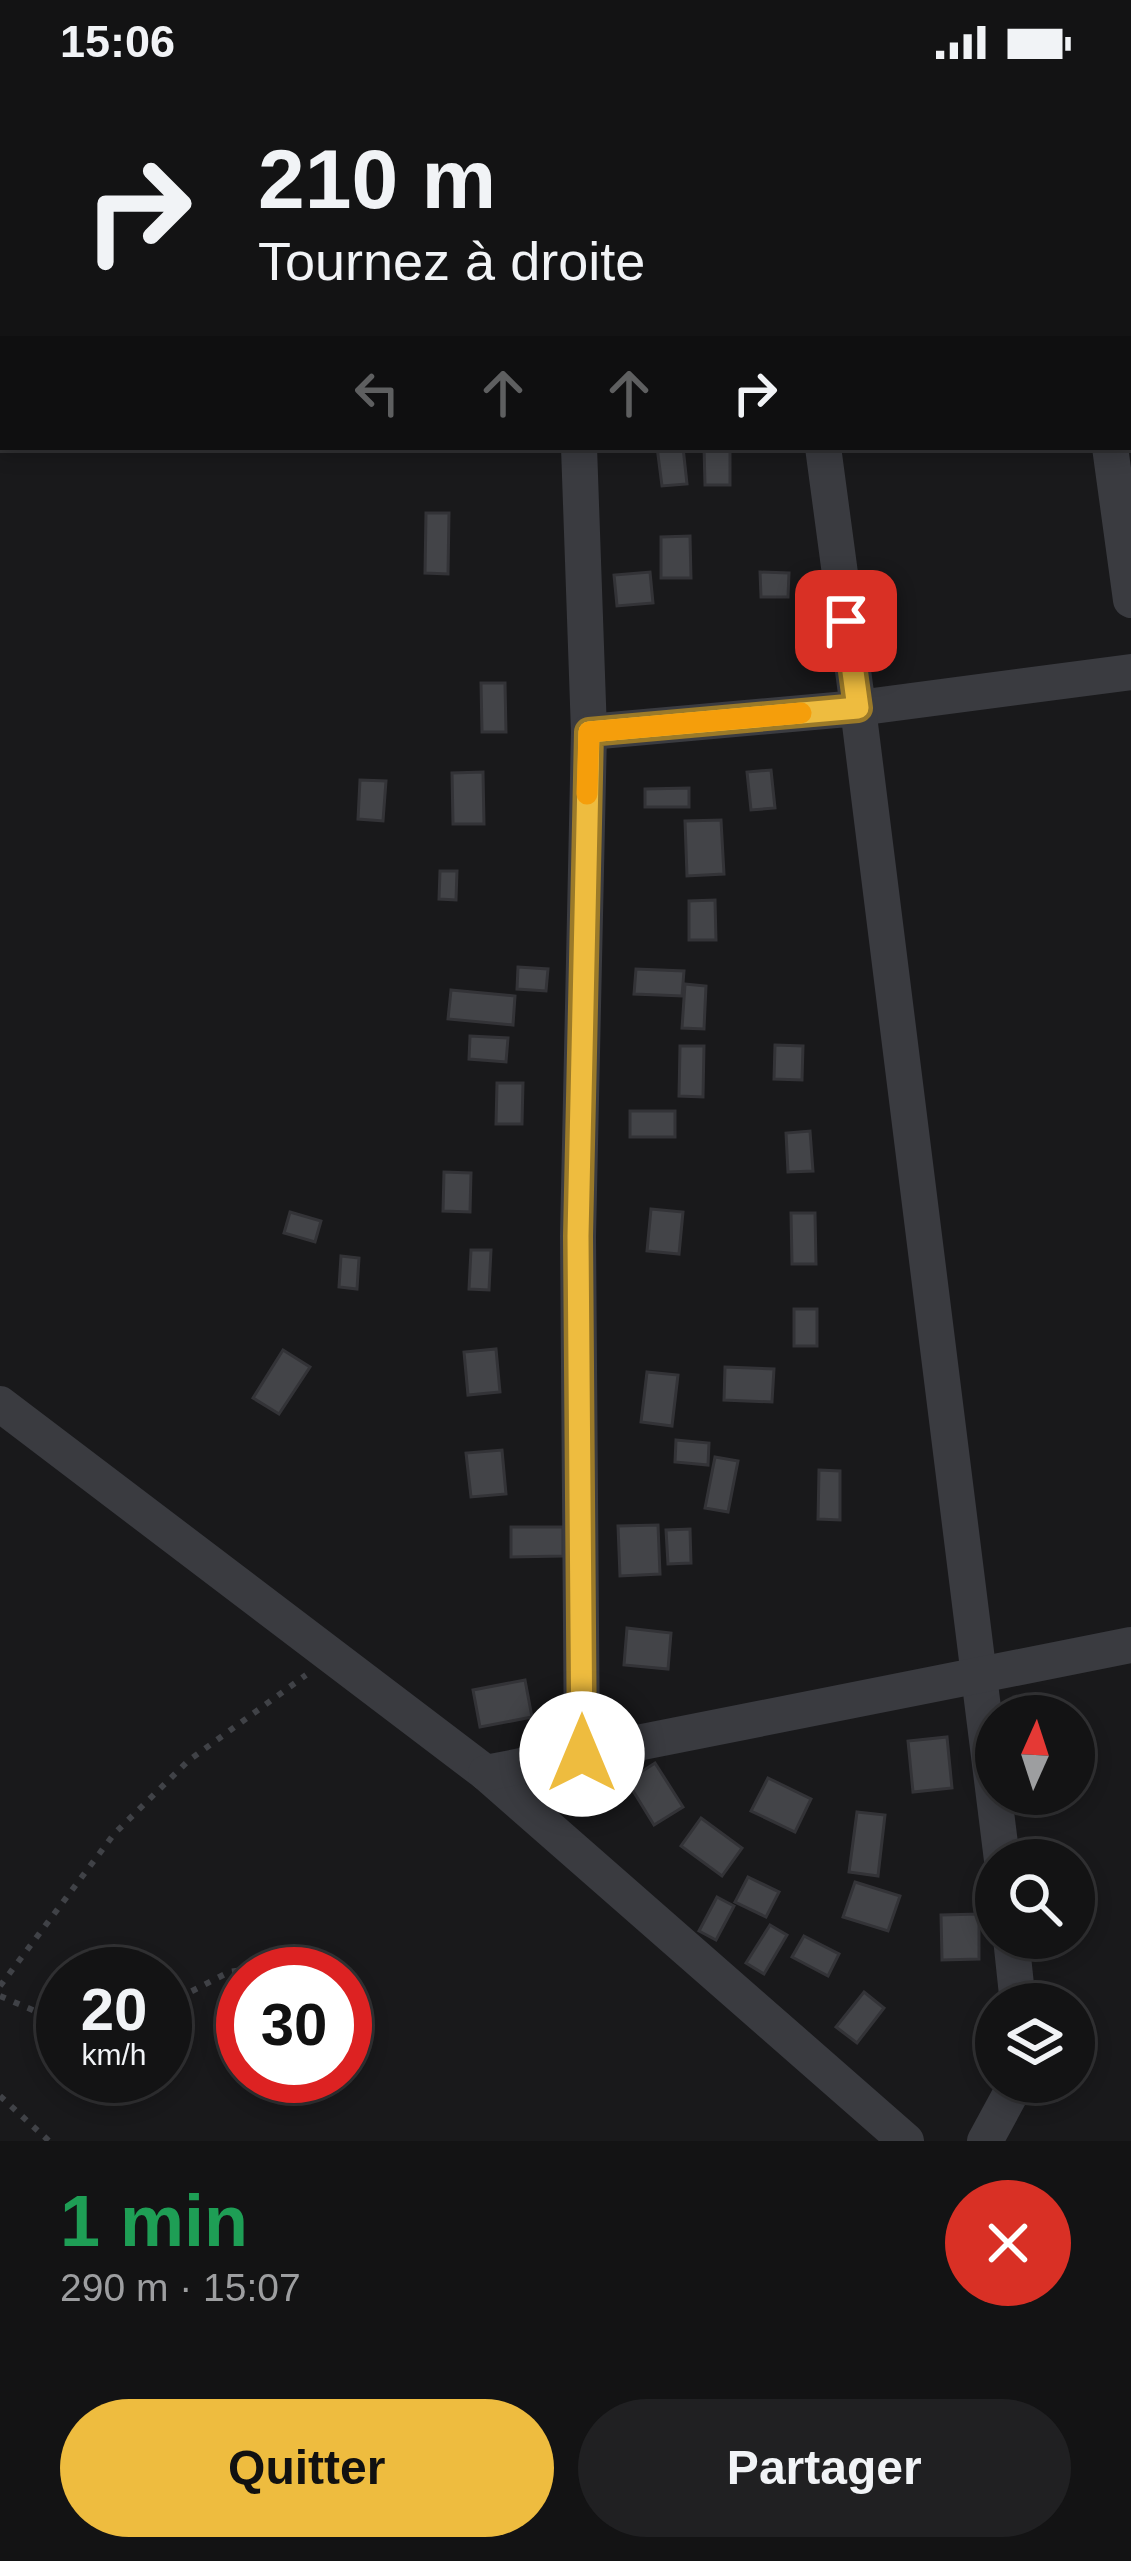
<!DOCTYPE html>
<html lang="fr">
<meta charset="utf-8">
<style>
:root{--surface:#131314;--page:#202022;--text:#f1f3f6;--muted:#9d9ea0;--line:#323234;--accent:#eebc3f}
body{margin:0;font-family:Arial,sans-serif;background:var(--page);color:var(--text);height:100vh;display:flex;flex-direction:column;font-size:45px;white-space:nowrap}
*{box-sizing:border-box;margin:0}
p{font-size:39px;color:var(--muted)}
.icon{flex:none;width:66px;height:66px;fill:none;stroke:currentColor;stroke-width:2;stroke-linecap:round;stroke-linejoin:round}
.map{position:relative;height:2057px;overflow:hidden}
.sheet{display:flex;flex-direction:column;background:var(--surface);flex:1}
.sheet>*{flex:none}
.hud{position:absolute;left:0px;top:0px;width:1131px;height:366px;box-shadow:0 6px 18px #0003,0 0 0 3px var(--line);background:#131314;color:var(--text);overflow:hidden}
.needle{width:78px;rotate:3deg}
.fabs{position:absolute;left:975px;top:1611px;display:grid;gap:24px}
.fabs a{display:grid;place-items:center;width:120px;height:120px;border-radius:50%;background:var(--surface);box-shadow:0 6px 18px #0003,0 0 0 3px var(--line);font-size:60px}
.speed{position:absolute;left:36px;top:1863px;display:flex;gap:24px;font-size:60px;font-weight:700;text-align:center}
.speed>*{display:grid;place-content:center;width:156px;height:156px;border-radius:50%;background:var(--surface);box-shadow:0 6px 18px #0003,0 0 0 3px var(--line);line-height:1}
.speed small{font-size:30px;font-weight:400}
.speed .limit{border:18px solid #d22;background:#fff;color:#111}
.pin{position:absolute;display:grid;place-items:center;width:102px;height:102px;color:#fff;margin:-51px;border-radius:24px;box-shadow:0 6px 18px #0006}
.me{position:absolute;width:132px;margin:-66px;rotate:0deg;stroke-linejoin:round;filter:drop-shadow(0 0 9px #0008)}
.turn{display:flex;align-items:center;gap:42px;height:252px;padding:0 60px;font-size:54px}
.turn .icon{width:156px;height:156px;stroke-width:2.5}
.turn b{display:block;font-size:84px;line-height:102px}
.lanes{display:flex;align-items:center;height:114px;padding:0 60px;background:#0003;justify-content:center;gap:60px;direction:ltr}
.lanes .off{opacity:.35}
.round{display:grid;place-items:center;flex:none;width:126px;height:126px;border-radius:63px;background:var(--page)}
.headline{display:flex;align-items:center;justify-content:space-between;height:204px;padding:0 60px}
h1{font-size:72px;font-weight:700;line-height:90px;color:#1e9e55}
.button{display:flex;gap:24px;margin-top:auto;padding:24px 60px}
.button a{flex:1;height:138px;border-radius:72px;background:var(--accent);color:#111;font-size:48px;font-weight:700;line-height:138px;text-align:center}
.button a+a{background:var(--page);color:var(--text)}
.status{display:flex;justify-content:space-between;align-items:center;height:84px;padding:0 60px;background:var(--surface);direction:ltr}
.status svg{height:33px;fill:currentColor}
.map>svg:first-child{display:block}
</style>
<div class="status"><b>15:06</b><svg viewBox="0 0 49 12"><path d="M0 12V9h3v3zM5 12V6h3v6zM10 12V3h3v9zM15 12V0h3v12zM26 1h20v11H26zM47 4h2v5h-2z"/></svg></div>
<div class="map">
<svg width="1131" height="2057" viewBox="0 0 1131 2057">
<rect width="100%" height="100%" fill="#19191b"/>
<g fill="#434448" stroke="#333337" stroke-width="3">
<path d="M 657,363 L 683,363 L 687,400 L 662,402 Z"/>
<path d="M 704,363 L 730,363 L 730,401 L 705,401 Z"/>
<path d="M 426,429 L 449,429 L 448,490 L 425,489 Z"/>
<path d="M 690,452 L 691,494 L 661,494 L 661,453 Z"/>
<path d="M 650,488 L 653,519 L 617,522 L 614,491 Z"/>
<path d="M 760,488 L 789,489 L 788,513 L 761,513 Z"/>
<path d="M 481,599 L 505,599 L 506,648 L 482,648 Z"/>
<path d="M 771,686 L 775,724 L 751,726 L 747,688 Z"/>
<path d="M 483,688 L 484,740 L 453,740 L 452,689 Z"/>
<path d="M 360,696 L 386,697 L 383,737 L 358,735 Z"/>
<path d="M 689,704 L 689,723 L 645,723 L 645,705 Z"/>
<path d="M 721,736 L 724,790 L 687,792 L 685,737 Z"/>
<path d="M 440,787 L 457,787 L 456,816 L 439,815 Z"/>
<path d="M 715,816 L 716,856 L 689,856 L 689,817 Z"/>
<path d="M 518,883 L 548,885 L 546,907 L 517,905 Z"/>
<path d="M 636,885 L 684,887 L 682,912 L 634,910 Z"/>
<path d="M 685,900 L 706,902 L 704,945 L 682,944 Z"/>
<path d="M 451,906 L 515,912 L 513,941 L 448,935 Z"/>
<path d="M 470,952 L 508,954 L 506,978 L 469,975 Z"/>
<path d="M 775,961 L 803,962 L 802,996 L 774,995 Z"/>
<path d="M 680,962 L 704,962 L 703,1013 L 679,1012 Z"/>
<path d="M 497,999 L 523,999 L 522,1040 L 496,1040 Z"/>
<rect x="630" y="1027" width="45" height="26"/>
<path d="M 810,1047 L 813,1087 L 788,1088 L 786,1049 Z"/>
<path d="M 444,1088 L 471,1089 L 470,1128 L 443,1127 Z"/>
<path d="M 651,1125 L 683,1128 L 679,1170 L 647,1167 Z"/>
<path d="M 290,1128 L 321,1137 L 315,1158 L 284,1149 Z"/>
<path d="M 791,1129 L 815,1129 L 816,1180 L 792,1180 Z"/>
<path d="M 471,1166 L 491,1166 L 489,1206 L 469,1205 Z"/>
<path d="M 341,1172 L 359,1174 L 357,1205 L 339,1203 Z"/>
<rect x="794" y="1225" width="23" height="37"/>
<path d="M 496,1265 L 500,1308 L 468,1311 L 464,1268 Z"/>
<path d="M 283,1266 L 310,1283 L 279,1330 L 253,1314 Z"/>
<path d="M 725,1283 L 774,1285 L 772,1318 L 724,1316 Z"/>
<path d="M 647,1288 L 678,1291 L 672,1342 L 641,1338 Z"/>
<path d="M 676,1356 L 709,1359 L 708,1381 L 675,1378 Z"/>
<path d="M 502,1366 L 506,1410 L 471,1413 L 466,1369 Z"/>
<path d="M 715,1373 L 738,1377 L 728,1428 L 705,1424 Z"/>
<path d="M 819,1386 L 840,1387 L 840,1436 L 818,1435 Z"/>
<path d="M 658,1441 L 660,1490 L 620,1492 L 618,1442 Z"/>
<path d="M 511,1443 L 563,1443 L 563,1472 L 511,1473 Z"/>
<path d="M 690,1445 L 691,1479 L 668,1480 L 666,1446 Z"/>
<path d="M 627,1544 L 671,1549 L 668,1585 L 624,1581 Z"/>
<path d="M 525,1596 L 532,1633 L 480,1643 L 473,1606 Z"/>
<path d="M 947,1653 L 952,1704 L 913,1708 L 908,1657 Z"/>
<path d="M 655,1679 L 683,1723 L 654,1741 L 627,1697 Z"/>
<path d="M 768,1694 L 811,1715 L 795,1748 L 751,1727 Z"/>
<path d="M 857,1728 L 885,1731 L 878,1792 L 849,1788 Z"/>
<path d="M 701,1734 L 742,1764 L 722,1792 L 681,1762 Z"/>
<path d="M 748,1793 L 779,1808 L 766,1833 L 735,1818 Z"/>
<path d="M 855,1798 L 900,1812 L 888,1847 L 843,1833 Z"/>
<path d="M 717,1813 L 734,1822 L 716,1856 L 699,1847 Z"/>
<path d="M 979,1830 L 979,1875 L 942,1876 L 941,1831 Z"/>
<path d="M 770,1841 L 787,1851 L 764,1890 L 746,1879 Z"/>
<path d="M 804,1852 L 839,1870 L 828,1892 L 792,1873 Z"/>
<path d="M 864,1908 L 884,1924 L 857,1959 L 836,1943 Z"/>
</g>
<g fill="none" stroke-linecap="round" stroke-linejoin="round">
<g stroke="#404247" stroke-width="6" stroke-dasharray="6 9" stroke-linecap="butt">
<path d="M 206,0 L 207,3"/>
<path d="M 0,195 L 3,195"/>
<path d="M 0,363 L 3,362"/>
<path d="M 0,1902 L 114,1750 L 188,1677 L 306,1591"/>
<path d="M 0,1912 L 63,1939"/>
<path d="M 165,1921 L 229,1888 L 250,1885"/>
<path d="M 0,2012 L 49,2057"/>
</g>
<g stroke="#3a3b40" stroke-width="36">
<path d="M 513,0 L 514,3"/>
<path d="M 775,0 L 776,3"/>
<path d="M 1060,0 L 1060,3"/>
<path d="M 579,363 L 589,648 L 578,1152 L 582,1670"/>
<path d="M 823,363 L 858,624 L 1131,588"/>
<path d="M 1110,363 L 1131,516"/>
<path d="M 589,648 L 858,624 L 1002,1776"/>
<path d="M 0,1320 L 486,1689 L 906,2057"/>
<path d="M 486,1689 L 1131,1561"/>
<path d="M 1011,1854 L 1018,1920"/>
<path d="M 985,2057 L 1017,1998"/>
</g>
</g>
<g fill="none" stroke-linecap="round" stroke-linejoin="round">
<g stroke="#9b7a29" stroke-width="30">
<path id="route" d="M 582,1670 L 578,1152 L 589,648 L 858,624 L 846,537"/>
</g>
<use href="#route" stroke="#eebc3f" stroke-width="21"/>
<path stroke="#f59e0b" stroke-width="21" d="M 587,710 L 589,648 L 801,629"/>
</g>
</svg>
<div class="fabs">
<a><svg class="needle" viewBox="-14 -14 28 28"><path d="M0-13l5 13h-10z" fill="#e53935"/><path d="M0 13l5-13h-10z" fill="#9d9ea0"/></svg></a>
<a><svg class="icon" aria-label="search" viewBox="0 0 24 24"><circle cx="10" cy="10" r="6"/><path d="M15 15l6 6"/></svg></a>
<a><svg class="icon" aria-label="layers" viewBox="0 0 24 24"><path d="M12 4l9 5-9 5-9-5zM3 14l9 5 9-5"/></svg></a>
</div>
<div class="speed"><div>20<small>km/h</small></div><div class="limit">30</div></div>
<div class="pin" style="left:846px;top:537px;background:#d93025"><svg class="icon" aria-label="arrive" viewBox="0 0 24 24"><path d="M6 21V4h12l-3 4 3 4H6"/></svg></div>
<svg class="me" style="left:582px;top:1670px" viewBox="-20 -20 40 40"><circle r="19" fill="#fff"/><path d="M0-13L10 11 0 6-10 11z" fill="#eebc3f"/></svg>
<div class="hud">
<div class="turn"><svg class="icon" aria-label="right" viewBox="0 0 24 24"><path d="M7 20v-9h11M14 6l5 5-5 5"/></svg><div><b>210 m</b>Tournez à droite</div></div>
<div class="lanes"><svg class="icon off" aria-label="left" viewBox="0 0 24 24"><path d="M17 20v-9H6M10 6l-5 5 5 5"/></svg><svg class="icon off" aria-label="ahead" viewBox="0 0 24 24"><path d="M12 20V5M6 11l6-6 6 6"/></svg><svg class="icon off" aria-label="ahead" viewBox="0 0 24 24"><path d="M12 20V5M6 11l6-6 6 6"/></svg><svg class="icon" aria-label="right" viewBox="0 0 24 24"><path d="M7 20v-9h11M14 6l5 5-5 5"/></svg></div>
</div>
</div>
<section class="sheet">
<div class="headline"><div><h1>1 min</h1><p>290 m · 15:07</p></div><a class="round" style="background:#d93025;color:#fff"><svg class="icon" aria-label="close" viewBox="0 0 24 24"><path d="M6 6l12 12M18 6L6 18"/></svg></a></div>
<div class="button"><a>Quitter</a><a>Partager</a></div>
</section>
